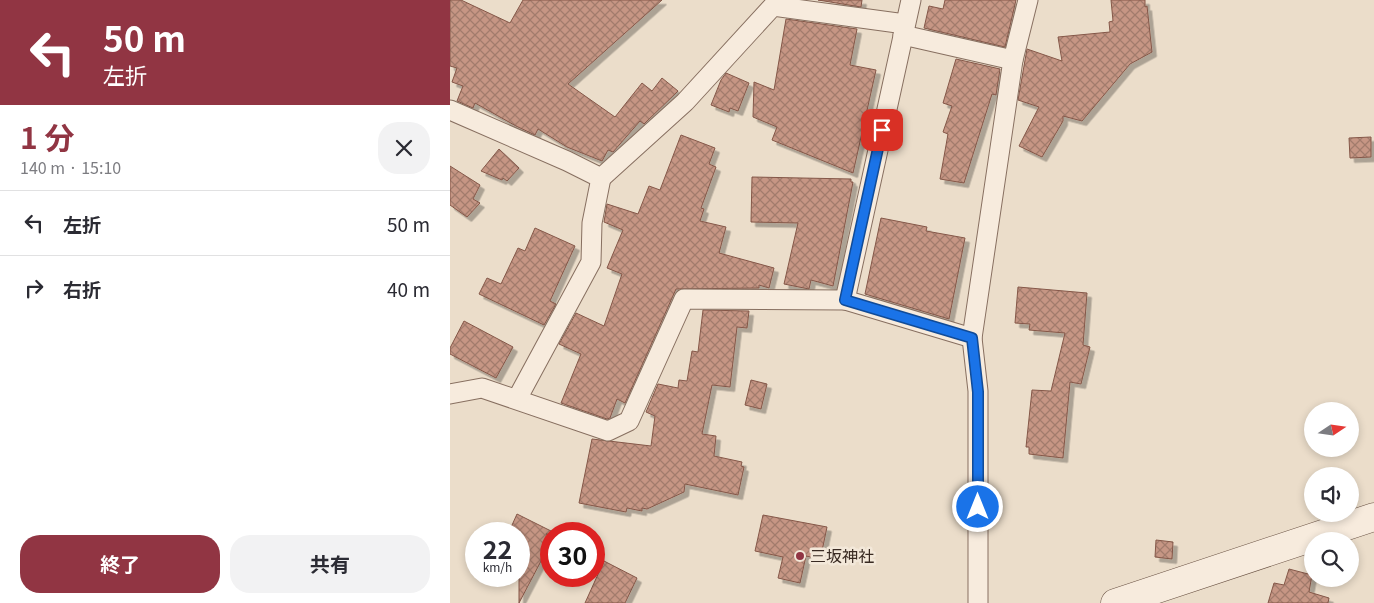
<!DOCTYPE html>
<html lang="ja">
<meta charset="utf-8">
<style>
:root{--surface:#fff;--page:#f2f2f3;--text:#2b2b33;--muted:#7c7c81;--line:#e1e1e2;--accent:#913543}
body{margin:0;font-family:Georgia,"Noto Sans JP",serif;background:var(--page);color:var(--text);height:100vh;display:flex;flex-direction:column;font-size:19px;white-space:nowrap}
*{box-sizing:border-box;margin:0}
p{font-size:16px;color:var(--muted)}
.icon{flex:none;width:28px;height:28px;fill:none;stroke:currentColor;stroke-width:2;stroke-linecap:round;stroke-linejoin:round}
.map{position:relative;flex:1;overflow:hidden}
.panel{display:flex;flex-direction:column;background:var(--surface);width:450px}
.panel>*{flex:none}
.guide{background:#913543;color:#fff;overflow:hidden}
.needle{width:32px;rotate:77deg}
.fabs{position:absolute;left:854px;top:402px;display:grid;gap:10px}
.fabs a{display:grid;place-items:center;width:55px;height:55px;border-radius:50%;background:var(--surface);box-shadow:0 2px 8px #0003;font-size:25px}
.speed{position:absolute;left:15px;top:522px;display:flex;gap:10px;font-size:25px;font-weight:700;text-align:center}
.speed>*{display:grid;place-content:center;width:65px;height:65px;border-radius:50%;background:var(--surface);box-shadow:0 2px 8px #0003;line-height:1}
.speed small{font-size:12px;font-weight:400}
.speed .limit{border:8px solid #d22;background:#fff;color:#111}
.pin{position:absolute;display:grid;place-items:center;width:42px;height:42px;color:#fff;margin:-21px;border-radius:10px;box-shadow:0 2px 8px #0006}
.me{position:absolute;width:55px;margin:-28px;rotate:0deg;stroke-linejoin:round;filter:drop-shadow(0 0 4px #0008)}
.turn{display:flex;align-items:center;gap:18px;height:105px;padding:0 20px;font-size:22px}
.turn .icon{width:65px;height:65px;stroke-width:2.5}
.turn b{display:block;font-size:35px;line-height:42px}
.round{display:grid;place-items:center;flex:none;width:52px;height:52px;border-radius:20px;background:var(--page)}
.overview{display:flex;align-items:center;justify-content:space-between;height:85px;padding:0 20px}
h1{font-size:30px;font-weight:700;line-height:38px;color:var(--accent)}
.cta{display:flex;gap:10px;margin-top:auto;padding:10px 20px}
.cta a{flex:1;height:58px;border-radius:20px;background:var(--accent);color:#fff;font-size:20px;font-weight:700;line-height:58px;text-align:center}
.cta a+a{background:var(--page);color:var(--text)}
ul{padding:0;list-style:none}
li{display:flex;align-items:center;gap:15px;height:65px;padding:0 20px;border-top:1px solid var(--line)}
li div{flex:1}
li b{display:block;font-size:19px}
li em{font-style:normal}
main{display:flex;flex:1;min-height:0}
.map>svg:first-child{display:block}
</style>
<main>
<section class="panel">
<div class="guide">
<div class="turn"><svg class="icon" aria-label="left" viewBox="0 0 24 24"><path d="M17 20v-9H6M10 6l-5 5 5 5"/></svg><div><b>50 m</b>左折</div></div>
</div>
<div class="overview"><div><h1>1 分</h1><p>140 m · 15:10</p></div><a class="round"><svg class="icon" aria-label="close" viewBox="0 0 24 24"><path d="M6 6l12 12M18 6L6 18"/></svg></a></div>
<ul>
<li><svg class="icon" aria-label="left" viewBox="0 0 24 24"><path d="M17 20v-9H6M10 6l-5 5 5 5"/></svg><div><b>左折</b></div><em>50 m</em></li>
<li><svg class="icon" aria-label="right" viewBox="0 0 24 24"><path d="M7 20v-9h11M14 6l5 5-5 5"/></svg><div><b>右折</b></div><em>40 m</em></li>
</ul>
<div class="cta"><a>終了</a><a>共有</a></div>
</section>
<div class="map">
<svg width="924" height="603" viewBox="0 0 924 603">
<defs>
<pattern id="building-cross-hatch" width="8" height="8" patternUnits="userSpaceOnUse" patternTransform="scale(1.25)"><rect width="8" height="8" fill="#c69684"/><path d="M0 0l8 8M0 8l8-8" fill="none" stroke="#a27b6c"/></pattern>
<filter id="shadow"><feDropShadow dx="4.5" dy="4.5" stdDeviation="0" flood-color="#0004"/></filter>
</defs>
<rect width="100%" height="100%" fill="#ebddca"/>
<g fill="url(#building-cross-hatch)" stroke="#845748" filter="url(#shadow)">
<path d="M 0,0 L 11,0 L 60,23 L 73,0 L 212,0 L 118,84 L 165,117 L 192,83 L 202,91 L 212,78 L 228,91 L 194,124 L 190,121 L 163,152 L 158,150 L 152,161 L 117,147 L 88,129 L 85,135 L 66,126 L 25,103 L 23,108 L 7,101 L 13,86 L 2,82 L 7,68 L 0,66 Z"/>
<path d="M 368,0 L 412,0 L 411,7 Z"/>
<path d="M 495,0 L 566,0 L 555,47 L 474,28 L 479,6 L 493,9 Z"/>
<path d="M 661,0 L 695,0 L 695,7 L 697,6 L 702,52 L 680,64 L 632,121 L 613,116 L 613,121 L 592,157 L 569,146 L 589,107 L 568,100 L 577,49 L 612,61 L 608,37 L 660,32 L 659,22 L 663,21 Z"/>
<path d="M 336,19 L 407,29 L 400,65 L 426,70 L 403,173 L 322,140 L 327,127 L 303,117 L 304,82 L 324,90 Z"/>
<path d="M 506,59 L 550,69 L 546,95 L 542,94 L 514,183 L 490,179 L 498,134 L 493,132 L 502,106 L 493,103 Z"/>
<path d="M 276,73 L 299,83 L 288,111 L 280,108 L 279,112 L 261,105 L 271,80 Z"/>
<path d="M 231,135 L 265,148 L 259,164 L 266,167 L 251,208 L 254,209 L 250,221 L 276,227 L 269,253 L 324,268 L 319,288 L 309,285 L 309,288 L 226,289 L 175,403 L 167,399 L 160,418 L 157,419 L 111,403 L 131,354 L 109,344 L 126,313 L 154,326 L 172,274 L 157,268 L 173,230 L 154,222 L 157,204 L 188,214 L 199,186 L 210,190 Z"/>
<path d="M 921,137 L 921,157 L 900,158 L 899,138 Z"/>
<path d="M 49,149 L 69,168 L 57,181 L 53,178 L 52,180 L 31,171 Z"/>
<path d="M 0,166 L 30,185 L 23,199 L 30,203 L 17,217 L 0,205 Z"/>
<path d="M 302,177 L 401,179 L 401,182 L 403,182 L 383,286 L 361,280 L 359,289 L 334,284 L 348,223 L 301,222 Z"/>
<path d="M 431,218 L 477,227 L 476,231 L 515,238 L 499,319 L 415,294 Z"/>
<path d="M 85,228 L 125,246 L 100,301 L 106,304 L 94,325 L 29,294 L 37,278 L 51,284 L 68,248 L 75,251 Z"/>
<path d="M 568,287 L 637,293 L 633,345 L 640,347 L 631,384 L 620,382 L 613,458 L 579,454 L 579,447 L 576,447 L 582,390 L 601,391 L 615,333 L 579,330 L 580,324 L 565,323 Z"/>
<path d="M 253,310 L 299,311 L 297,328 L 287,327 L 280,387 L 262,385 L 252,434 L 266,436 L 264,456 L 292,462 L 291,466 L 294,467 L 288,495 L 235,484 L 234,492 L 197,509 L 192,508 L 192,511 L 177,508 L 176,512 L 129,503 L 142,439 L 201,446 L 205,416 L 196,412 L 208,384 L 228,388 L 229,380 L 237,381 L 242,351 L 248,352 Z"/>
<path d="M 14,321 L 63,347 L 46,378 L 0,354 L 0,348 Z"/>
<path d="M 301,380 L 317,384 L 311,409 L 295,405 Z"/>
<path d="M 67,514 L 107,534 L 96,534 L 101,536 L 101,542 L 69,603 L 69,534 L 58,534 Z"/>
<path d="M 313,515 L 377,527 L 372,551 L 367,550 L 365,558 L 356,556 L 350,583 L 328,578 L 333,557 L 305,551 Z"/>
<path d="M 706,540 L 723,542 L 722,559 L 705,557 Z"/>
<path d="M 154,561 L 187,578 L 175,603 L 135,603 Z"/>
<path d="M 839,569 L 862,575 L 859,592 L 879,598 L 878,603 L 818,603 L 824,583 L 834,585 Z"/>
</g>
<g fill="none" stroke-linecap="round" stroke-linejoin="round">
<g stroke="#876f60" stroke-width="21">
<g id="street">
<path d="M 453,35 L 563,60"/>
<path d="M 0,110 L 117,161 L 151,178 L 235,102 L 323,6 L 455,24"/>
<path d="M 395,300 L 461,0"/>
<path d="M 0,394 L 32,388 L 158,431 L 179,421 L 234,299 L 395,300 L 522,338"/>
<path d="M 67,399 L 141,262 L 142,223 L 151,178"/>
<path d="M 528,603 L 528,391 L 522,338 L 563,60 L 578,0"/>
</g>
</g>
<g stroke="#695143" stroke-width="29">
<path id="secondary" d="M 665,603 L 924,517"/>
</g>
<use href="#street" stroke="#f7ebdd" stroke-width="19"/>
<use href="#secondary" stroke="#f7ebdd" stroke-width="28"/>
</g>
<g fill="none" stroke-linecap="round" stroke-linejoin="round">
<g stroke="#114b97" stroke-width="12">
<path id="route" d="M 432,130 L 395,300 L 522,338 L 528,392 L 528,507"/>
</g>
<use href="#route" stroke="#1a73e8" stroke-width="9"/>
</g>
<circle fill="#913543" stroke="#f3e8d9" stroke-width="2" cx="350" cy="556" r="5"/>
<g text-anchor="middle" stroke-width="5" stroke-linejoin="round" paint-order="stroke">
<g font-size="16" fill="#392a22" stroke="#f3e8d9" text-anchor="start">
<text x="360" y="562">三坂神社</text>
</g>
</g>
</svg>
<div class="fabs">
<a><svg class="needle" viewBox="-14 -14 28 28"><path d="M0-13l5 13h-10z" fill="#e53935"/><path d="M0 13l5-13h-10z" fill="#7c7c81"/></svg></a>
<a><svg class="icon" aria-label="sound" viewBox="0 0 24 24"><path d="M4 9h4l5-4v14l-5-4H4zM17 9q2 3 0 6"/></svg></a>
<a><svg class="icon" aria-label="search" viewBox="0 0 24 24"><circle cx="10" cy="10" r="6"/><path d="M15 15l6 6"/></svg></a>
</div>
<div class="speed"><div>22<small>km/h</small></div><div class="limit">30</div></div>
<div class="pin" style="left:432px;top:130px;background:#d93025"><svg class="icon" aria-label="arrive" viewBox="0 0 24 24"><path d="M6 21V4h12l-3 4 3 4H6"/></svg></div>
<svg class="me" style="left:528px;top:507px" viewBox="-20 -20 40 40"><circle r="17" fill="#1a73e8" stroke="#fff" stroke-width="3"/><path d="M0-11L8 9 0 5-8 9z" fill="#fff"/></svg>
</div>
</main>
